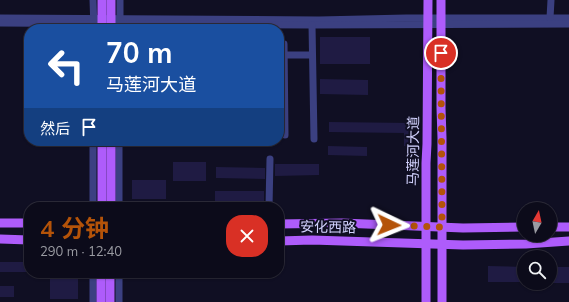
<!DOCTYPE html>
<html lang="zh">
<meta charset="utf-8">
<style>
:root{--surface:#0c0b1a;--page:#151423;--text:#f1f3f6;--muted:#9a9ba2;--line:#2c2b39;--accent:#b45309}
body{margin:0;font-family:Mulish,"Noto Sans SC",sans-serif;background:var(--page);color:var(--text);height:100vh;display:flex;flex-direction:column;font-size:15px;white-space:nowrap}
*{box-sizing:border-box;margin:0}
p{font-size:13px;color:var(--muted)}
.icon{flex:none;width:22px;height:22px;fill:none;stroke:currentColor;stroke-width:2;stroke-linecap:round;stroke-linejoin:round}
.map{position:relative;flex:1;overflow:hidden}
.side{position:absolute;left:24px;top:202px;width:260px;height:76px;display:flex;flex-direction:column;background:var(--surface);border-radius:16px;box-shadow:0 1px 3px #0004,0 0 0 1px var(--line)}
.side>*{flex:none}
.hud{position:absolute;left:24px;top:24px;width:260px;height:122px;border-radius:16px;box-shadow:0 1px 3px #0004,0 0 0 1px var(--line);background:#1a4fa0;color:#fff;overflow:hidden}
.needle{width:26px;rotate:9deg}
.tools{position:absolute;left:517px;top:202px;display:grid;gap:8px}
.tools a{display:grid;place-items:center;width:40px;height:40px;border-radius:50%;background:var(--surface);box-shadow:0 1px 3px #0004,0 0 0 1px var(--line);font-size:20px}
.pin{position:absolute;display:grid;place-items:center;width:34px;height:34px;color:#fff;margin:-17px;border:2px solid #fff;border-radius:50%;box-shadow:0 1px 4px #0007}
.me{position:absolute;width:44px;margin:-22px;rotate:92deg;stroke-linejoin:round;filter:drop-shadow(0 0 3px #0008)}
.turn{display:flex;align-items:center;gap:14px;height:84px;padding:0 16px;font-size:18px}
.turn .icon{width:52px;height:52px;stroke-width:2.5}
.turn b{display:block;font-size:28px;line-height:34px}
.then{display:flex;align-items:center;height:38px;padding:0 16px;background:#0003;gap:8px;font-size:15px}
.round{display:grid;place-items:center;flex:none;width:42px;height:42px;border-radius:16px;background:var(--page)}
.head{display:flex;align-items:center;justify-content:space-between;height:68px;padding:0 16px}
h1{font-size:24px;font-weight:700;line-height:30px;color:var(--accent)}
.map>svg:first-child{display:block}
</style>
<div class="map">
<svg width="569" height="302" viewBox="0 0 569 302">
<rect width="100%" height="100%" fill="#100f23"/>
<g fill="#1f1b43">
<rect x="320" y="37" width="50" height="27"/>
<path d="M 320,79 L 368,80 L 368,95 L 320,94 Z"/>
<path d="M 329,122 L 411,123 L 411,147 L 404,146 L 404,133 L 329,132 Z"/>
<path d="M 328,146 L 367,147 L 367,156 L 328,155 Z"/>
<rect x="173" y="162" width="33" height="19"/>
<path d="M 275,164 L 319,164 L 319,175 L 275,176 Z"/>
<path d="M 216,167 L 265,168 L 265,179 L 216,178 Z"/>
<rect x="132" y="180" width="34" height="19"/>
<path d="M 215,191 L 264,191 L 264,202 L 215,201 Z"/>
<rect x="0" y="262" width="29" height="10"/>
<path d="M 488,266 L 524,267 L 524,282 L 488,282 Z"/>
<rect x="550" y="267" width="19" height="16"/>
<path d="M 50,273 L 74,273 L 78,277 L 78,299 L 50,299 Z"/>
<rect x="0" y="286" width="14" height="11"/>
</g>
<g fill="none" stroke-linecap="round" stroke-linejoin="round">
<g stroke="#3b4081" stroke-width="7">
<path d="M 93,0 L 94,29"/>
<path d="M 120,0 L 120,29"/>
<path d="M 0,18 L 319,20 L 406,18 L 569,18"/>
<path d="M 550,18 L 551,0"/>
<path d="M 0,23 L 312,25 L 569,24"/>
<path d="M 312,25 L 314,139"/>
<path d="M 284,44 L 285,135"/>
<path d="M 279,55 L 312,55"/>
<path d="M 93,207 L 93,141"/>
<path d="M 119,207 L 119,141"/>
<path d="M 269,207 L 270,159"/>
<path d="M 93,302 L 93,273"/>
<path d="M 119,302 L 119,273"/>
</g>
<g stroke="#ae5cfb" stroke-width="9">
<path d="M 102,0 L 102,29"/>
<path d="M 441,0 L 441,108 L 442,138 L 442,302"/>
<path d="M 111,29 L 111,0"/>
<path d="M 102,207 L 102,141"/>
<path d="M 111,207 L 111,141"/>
<path d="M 0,223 L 29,223"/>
<path d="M 279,224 L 342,223 L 463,228 L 524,227"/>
<path d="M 550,227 L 569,227"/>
<path d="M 0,239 L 29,240"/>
<path d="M 279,241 L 312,240 L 463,245 L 526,244 L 569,241"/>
<path d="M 101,302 L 101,273"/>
<path d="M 110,302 L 110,273"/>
<path d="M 426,302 L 426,163 L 427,144 L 428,0"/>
</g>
</g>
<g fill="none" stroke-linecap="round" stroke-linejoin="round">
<path stroke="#b45309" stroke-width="7" stroke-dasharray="0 12.6" d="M 389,225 L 442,227 C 442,169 441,111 441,53"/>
</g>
<g text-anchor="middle" stroke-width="4" stroke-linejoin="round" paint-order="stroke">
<g font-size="14" fill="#d2d2fe" stroke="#100f23">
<text transform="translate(413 151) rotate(-89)" y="5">马莲河大道</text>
<text transform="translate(328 227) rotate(1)" y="5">安化西路</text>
</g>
</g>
</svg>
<div class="tools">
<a><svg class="needle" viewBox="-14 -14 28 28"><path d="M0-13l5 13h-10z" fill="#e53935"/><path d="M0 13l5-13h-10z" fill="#9a9ba2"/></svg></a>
<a><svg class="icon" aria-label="search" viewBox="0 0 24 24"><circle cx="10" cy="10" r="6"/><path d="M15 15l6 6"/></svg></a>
</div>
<div class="pin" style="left:441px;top:53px;background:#d93025"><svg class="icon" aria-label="arrive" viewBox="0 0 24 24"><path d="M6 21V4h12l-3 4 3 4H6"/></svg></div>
<svg class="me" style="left:389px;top:225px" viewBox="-20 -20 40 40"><path d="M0-17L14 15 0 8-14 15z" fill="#b45309" stroke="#fff" stroke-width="4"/></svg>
<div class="hud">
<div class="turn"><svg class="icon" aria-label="left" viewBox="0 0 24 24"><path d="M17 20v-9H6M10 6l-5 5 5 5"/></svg><div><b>70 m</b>马莲河大道</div></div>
<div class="then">然后<svg class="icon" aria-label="arrive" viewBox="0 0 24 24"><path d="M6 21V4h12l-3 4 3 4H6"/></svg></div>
</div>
<section class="side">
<div class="head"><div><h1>4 分钟</h1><p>290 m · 12:40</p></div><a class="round" style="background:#d93025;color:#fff"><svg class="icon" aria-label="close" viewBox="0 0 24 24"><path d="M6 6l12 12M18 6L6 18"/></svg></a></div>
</section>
</div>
